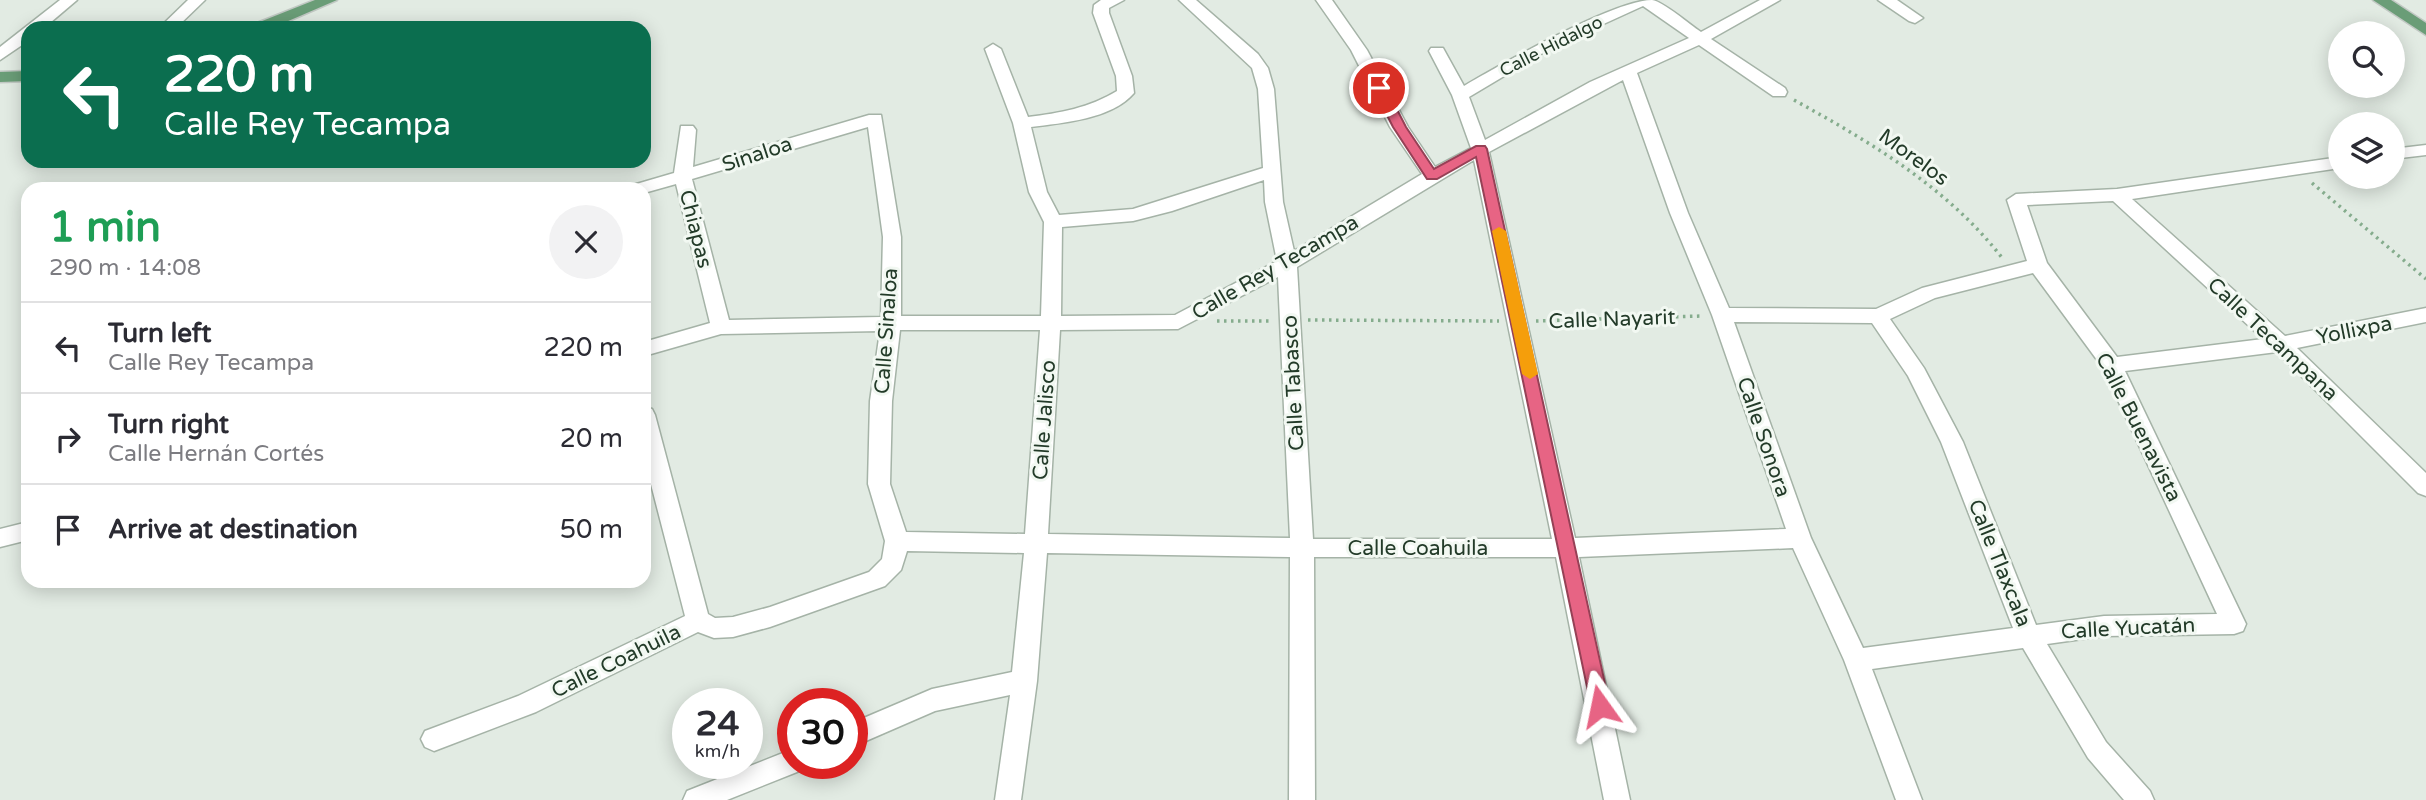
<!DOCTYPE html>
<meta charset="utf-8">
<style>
:root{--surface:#fff;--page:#f2f2f3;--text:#2b2b33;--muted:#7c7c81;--line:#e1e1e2}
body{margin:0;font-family:"Varela Round",sans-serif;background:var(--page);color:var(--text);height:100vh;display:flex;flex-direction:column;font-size:26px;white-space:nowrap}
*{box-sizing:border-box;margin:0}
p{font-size:23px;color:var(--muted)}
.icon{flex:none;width:38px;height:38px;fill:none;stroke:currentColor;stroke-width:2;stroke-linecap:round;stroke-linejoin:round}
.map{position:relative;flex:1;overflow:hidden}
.side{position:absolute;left:21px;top:182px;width:630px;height:406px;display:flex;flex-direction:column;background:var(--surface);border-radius:21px;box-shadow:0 4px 18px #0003}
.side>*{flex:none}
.guide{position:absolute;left:21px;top:21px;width:630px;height:147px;border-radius:21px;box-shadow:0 4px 18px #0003;background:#0b6e4f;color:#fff;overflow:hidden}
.controls{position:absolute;left:2328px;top:21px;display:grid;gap:14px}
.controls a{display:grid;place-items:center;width:77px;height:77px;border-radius:50%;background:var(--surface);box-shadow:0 4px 18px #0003;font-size:35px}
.speed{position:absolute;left:672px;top:688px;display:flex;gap:14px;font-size:35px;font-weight:700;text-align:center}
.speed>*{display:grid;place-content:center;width:91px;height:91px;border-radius:50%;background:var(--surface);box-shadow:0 4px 18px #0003;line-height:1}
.speed small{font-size:18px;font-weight:400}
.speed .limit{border:10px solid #d22;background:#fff;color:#111}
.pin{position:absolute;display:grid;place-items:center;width:60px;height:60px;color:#fff;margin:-30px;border:4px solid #fff;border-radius:50%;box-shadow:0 2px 7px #0007}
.me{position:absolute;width:77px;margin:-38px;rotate:348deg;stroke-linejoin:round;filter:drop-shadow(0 0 5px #0008)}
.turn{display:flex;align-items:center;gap:24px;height:147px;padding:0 28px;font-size:32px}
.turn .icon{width:91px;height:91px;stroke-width:2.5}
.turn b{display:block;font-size:49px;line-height:60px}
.round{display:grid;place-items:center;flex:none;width:74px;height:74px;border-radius:37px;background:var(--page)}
.headline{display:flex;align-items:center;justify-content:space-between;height:119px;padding:0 28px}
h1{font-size:42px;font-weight:700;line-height:52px;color:#1e9e55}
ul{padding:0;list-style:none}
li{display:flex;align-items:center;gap:21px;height:91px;padding:0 28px;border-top:2px solid var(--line)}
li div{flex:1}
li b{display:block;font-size:26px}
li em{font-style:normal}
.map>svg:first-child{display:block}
</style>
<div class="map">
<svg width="2426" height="800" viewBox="0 0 2426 800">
<rect width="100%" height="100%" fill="#e2ebe3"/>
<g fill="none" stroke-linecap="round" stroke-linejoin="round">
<g stroke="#a5b3a7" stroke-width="3">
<g id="minor">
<path d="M 60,0 L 77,0 L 44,28 L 28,28 L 28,41 L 0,60 L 0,47 Z"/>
<path d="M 188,0 L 205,0 L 176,28 L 159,28 Z"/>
<path d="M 1101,0 L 1124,0 L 1109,8 L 1109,13 L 1132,76 L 1134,93 C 1112,119 1063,123 1031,127 L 1047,192 L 1059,215 L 1133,209 L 1263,168 L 1258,89 L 1252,68 L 1179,0 L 1196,0 L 1258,54 L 1268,68 L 1274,89 L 1283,202 L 1294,251 L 1422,174 L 1390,127 L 1351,50 L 1316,0 L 1332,0 L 1367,50 L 1408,127 L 1435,167 L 1471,148 L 1452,95 L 1429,51 L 1431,48 L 1443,48 L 1464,86 C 1500,65 1614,0 1652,0 C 1664,2 1689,24 1701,32 L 1760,0 L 1780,0 L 1711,39 L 1785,88 L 1787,92 L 1785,96 L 1773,96 L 1699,45 L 1637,73 L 1688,213 L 1729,308 L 1876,309 L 1922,288 L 2027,261 L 2007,200 L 2016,194 L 2117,189 L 2340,157 L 2340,168 L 2132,199 L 2285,336 L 2426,308 L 2426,322 L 2297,348 L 2426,473 L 2426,496 L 2418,493 L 2277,352 L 2125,371 L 2246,624 L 2243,631 L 2234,634 L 2104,636 L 2047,644 L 2106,742 L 2150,791 L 2154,800 L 2124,800 L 2088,758 L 2023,648 L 1872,669 L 1922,800 L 1896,800 L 1844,660 L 1793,548 L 1579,557 L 1630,800 L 1604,800 L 1556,557 L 1314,557 L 1315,800 L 1289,800 L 1290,557 L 1047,553 L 1037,681 L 1021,800 L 995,800 L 1010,695 L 935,711 L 852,747 L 852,723 L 932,689 L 1012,672 L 1024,553 L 907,551 L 901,570 L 885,586 L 770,627 L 733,637 L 714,638 L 698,632 L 536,712 L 434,751 L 425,747 L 421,739 L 425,731 L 518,696 L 685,616 L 644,457 L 644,407 L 652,409 L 655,415 L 708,614 L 715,618 L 733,617 L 770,607 L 869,572 L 882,559 L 885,541 L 868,484 L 870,401 L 880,331 L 721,334 L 644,356 L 644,342 L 710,323 L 676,184 L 644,193 L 644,189 L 630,189 L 633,185 L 674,173 L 681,126 L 693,126 L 696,130 L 693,167 L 869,115 L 881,115 L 901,237 L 901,316 L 1041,316 L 1044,222 L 1029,192 L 1013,123 L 985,49 L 993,44 L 1001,49 L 1028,117 C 1060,113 1089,108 1117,91 L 1116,76 L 1093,13 L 1094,5 ZM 1643,6 L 1689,38 L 1590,82 L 1485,140 L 1469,97 L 1551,48 ZM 1623,80 L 1670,213 L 1712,315 L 1786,529 L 1575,538 L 1489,152 ZM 868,127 L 883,237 L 881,317 L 729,320 L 692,179 ZM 1474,160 L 1552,539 L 1313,539 L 1297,267 ZM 1264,180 L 1265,202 L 1277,261 L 1175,315 L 1061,316 L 1062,227 L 1133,221 L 1172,211 ZM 2113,201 L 2263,339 L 2117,357 L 2047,263 L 2027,205 ZM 2033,273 L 2103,368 L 2217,614 L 2104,616 L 2036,625 L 1963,442 L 1924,368 L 1890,319 L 1935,298 ZM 1278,277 L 1290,538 L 1048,534 L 1060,330 L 1178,329 ZM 1734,322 L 1872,323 L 1908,376 L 1941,442 L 2013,628 L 1863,648 L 1811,538 ZM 900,330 L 1040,330 L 1025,534 L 906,532 L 890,484 L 892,401 Z"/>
<path d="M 1878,0 L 1897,0 L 1923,18 L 1915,23 L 1909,21 Z"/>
<path d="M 2426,145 L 2426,155 L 2392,159 L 2392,149 Z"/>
<path d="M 28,522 L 28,540 L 0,547 L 0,529 Z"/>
<path d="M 793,749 L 793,763 L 805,763 L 802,770 L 727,800 L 683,800 L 687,791 Z"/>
</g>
</g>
<g stroke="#c1c8c3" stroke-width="3">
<g id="major">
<path d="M 315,0 L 337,0 L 272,28 L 250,28 L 252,25 Z"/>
<path d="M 2373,0 L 2391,0 L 2426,23 L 2426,35 Z"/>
<path d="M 28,71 L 28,81 L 0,82 L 0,72 Z"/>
</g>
</g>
<g stroke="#85ac8d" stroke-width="3.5" stroke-dasharray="2.5 4.5" stroke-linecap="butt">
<path d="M 1794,100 C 1872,143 1948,188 2003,259"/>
<path d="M 2312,183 L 2426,279"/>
<path d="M 1308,320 L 1499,321"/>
<path d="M 1217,321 L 1271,321"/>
<path d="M 1536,321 L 1702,316"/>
</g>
<use href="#minor" fill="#fff" fill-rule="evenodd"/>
<use href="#major" fill="#6a9d77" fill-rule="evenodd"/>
</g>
<path fill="#e76484" stroke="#964156" stroke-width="2" d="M 1379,84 L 1386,88 L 1406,127 L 1434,169 L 1476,146 L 1485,146 L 1487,149 L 1610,706 L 1607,712 L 1600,715 L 1593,712 L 1591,706 L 1476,157 L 1437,179 L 1427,179 L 1393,127 L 1373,88 Z"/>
<path fill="#f59e0b" d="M 1499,227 L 1506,231 L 1538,374 L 1530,379 L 1522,374 L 1492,231 Z"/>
<g text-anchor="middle" stroke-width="6" stroke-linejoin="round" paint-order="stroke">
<g font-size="18" fill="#233b29" stroke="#f2f8f2">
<text transform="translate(1551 46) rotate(-27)" y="6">Calle Hidalgo</text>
</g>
<g font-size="21" fill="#233b29" stroke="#f2f8f2">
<text transform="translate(757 154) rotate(-18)" y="7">Sinaloa</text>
<text transform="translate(1914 157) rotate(36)" y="7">Morelos</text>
<text transform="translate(696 229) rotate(76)" y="7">Chiapas</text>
<text transform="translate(1275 267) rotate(-30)" y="7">Calle Rey Tecampa</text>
<text transform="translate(1612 319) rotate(-2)" y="7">Calle Nayarit</text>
<text transform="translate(2354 330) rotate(-11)" y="7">Yollixpa</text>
<text transform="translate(886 331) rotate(-86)" y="7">Calle Sinaloa</text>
<text transform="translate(2273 339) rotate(43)" y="7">Calle Tecampana</text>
<text transform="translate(1293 383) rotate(-93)" y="7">Calle Tabasco</text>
<text transform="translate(1044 420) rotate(-86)" y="7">Calle Jalisco</text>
<text transform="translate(2139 427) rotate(63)" y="7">Calle Buenavista</text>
<text transform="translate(1764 437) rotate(71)" y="7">Calle Sonora</text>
<text x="1418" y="555">Calle Coahuila</text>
<text transform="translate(2000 563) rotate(68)" y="7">Calle Tlaxcala</text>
<text transform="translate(2128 628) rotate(-3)" y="7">Calle Yucatán</text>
<text transform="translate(616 661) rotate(-26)" y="7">Calle Coahuila</text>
</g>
</g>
</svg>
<div class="controls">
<a><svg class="icon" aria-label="search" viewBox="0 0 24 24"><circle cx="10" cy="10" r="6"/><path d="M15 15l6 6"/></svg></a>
<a><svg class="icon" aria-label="layers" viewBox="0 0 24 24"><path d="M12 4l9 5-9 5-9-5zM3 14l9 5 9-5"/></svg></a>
</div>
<div class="speed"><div>24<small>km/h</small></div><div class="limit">30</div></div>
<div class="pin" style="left:1379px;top:88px;background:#d93025"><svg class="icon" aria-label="arrive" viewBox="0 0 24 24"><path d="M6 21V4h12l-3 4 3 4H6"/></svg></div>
<svg class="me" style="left:1600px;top:706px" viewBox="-20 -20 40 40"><path d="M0-17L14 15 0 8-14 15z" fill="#e76484" stroke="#fff" stroke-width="4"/></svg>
<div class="guide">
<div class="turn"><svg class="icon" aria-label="left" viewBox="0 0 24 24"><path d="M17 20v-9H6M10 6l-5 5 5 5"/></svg><div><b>220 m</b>Calle Rey Tecampa</div></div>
</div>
<section class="side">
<div class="headline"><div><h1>1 min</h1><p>290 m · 14:08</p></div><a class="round"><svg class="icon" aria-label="close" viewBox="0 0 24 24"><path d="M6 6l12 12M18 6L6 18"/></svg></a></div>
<ul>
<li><svg class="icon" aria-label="left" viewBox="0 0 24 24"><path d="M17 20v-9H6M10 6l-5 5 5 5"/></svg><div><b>Turn left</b><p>Calle Rey Tecampa</p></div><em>220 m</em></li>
<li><svg class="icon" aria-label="right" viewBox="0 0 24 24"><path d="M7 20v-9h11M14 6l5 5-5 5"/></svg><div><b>Turn right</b><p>Calle Hernán Cortés</p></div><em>20 m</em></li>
<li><svg class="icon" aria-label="arrive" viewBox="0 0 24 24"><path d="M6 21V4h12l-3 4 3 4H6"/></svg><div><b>Arrive at destination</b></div><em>50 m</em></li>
</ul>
</section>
</div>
